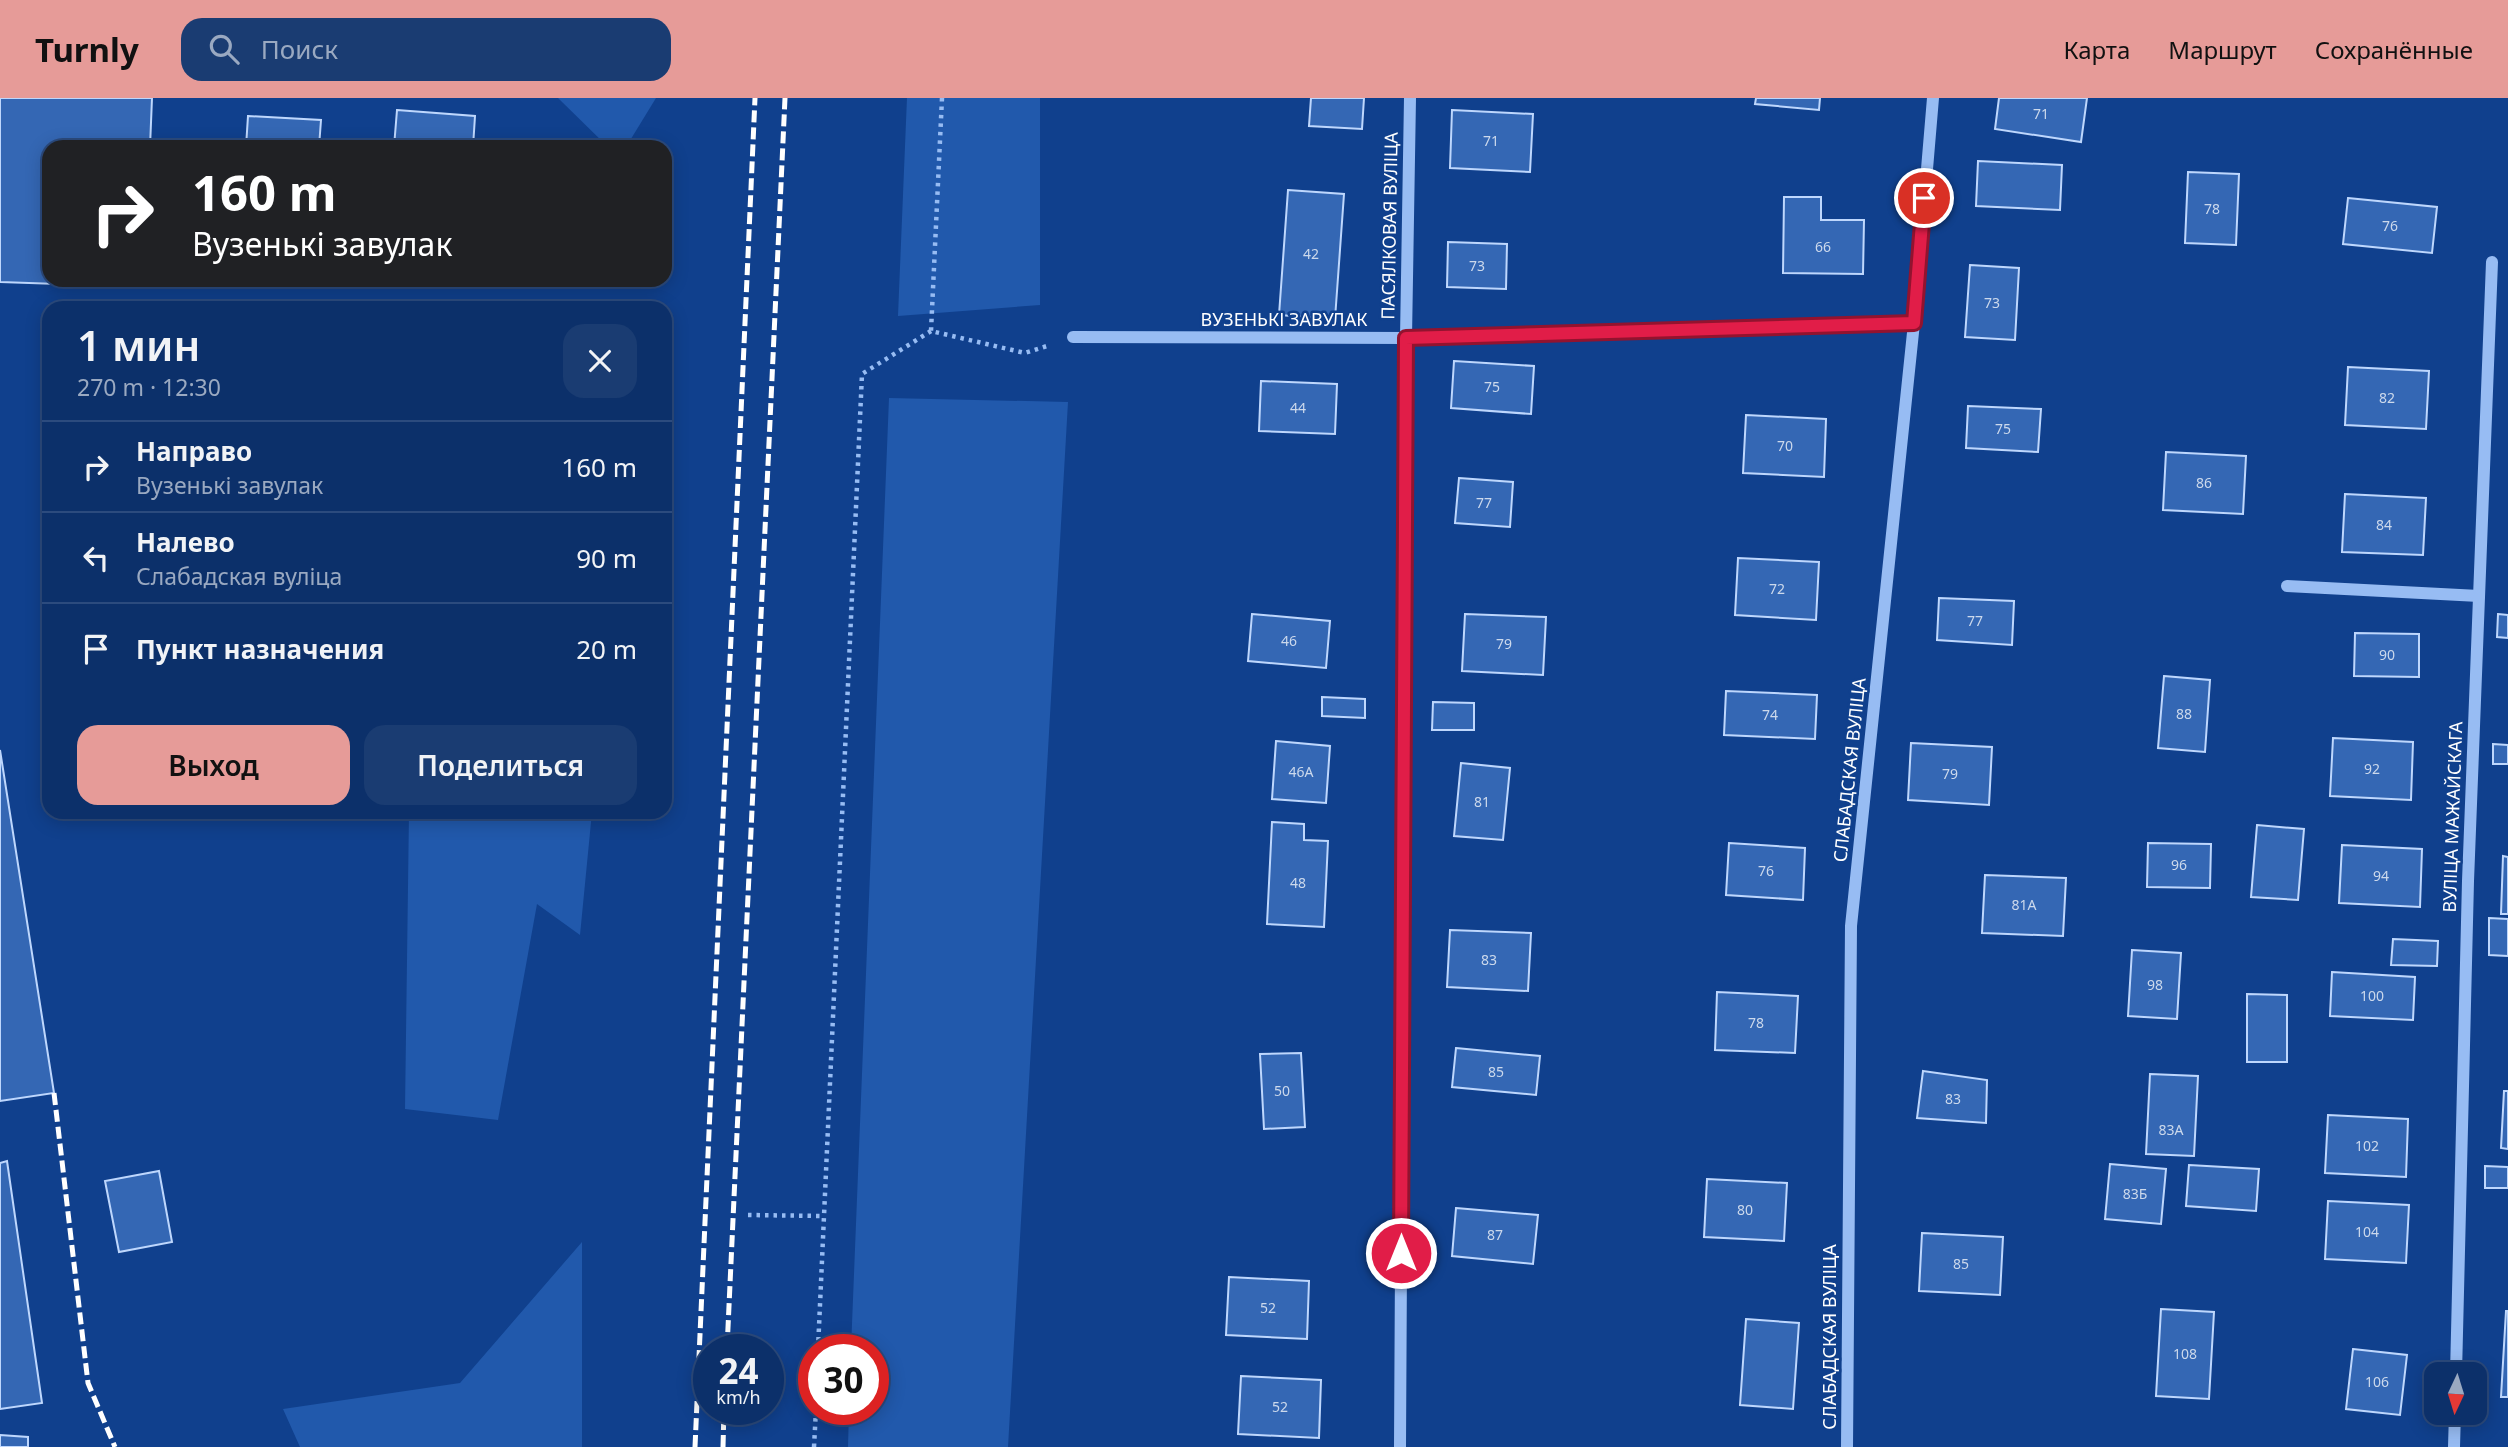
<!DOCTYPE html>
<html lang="ru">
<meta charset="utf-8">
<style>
:root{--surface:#0c306a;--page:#1a3c72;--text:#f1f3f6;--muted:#9aa9c1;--line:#2c4b7e;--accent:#e69b98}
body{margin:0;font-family:"Noto Sans",sans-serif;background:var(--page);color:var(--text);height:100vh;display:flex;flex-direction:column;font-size:26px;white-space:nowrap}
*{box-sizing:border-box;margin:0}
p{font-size:23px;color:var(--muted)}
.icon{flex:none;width:38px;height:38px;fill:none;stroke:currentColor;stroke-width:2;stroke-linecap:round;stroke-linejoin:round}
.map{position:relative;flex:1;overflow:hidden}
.drawer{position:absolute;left:42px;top:203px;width:630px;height:518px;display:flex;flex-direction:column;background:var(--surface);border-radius:21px;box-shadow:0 4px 18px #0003,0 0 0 2px var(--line)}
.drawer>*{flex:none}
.guide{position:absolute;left:42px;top:42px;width:630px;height:147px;border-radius:21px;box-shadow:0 4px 18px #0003,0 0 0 2px var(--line);background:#202124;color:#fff;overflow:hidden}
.needle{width:46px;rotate:184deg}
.buttons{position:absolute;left:2424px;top:1264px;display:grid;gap:14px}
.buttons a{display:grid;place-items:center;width:63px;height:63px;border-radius:14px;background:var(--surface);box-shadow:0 4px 18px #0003,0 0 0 2px var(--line);font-size:35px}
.speed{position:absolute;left:693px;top:1236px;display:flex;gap:14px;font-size:35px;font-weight:700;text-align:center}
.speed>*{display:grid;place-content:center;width:91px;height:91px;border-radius:50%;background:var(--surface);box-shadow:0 4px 18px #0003,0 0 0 2px var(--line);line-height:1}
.speed small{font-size:18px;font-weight:400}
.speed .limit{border:10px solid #d22;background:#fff;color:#111}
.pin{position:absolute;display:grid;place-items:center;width:60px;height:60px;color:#fff;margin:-30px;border:4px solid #fff;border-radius:50%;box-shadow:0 2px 7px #0007}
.me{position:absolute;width:77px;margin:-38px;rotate:0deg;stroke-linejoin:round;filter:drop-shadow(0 0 5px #0008)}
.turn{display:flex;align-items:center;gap:24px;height:147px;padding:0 35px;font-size:32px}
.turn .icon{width:91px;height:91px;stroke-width:2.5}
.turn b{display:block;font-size:49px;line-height:60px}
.round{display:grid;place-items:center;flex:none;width:74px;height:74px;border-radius:21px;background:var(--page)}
.overview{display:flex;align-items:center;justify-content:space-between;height:119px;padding:0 35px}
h1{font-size:42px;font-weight:600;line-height:52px}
.action{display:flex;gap:14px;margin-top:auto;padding:14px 35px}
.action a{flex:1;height:80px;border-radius:21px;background:var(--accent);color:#111;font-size:28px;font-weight:600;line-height:80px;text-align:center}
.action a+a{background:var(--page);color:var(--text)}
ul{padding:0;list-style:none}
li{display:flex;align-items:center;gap:21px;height:91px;padding:0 35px;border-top:2px solid var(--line)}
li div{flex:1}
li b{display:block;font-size:26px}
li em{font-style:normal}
header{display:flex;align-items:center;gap:42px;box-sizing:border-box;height:98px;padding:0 35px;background:var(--accent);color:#111}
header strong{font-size:33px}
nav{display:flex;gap:38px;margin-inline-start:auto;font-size:24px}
.search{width:490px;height:63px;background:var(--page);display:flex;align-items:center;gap:18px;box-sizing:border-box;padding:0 24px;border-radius:21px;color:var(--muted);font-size:26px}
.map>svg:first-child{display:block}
</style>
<header>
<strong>Turnly</strong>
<div class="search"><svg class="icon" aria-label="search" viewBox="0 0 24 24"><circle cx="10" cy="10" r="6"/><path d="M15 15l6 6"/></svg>Поиск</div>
<nav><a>Карта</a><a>Маршрут</a><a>Сохранённые</a></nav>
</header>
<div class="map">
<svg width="2508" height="1349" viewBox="0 0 2508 1349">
<rect width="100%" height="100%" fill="#10408d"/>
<g fill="#2159ac">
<path d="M 558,0 L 656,0 L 626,49 L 608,49 Z"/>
<path d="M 907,0 L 1040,0 L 1040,207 L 898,218 Z"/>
<path d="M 889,300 L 1068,304 L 1008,1349 L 848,1349 L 849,1311 L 873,1311 L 873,1251 L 851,1251 Z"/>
<path d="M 409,714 L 592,714 L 580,837 L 537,806 L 498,1022 L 405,1011 Z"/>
<path d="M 582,1144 L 582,1349 L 300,1349 L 283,1311 L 460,1285 Z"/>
</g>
<g fill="#3467b4" stroke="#bed7fd" stroke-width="2">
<path d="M 0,0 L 152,0 L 150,49 L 49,49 L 49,182 L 145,182 L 145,189 L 0,184 Z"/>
<path d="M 1311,0 L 1364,0 L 1362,31 L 1309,28 Z"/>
<path d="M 1756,0 L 1820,0 L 1819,12 L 1755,6 Z"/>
<path d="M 1999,0 L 2087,0 L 2081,44 L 1995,31 Z"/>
<path d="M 397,12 L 475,18 L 473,49 L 394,49 Z"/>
<path d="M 1452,12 L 1533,16 L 1530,74 L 1450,70 Z"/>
<path d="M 248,18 L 321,22 L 319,49 L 246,49 Z"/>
<path d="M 1978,63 L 2062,67 L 2060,112 L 1976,108 Z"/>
<path d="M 2188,74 L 2239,76 L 2236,147 L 2185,145 Z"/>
<path d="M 1288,92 L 1344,96 L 1335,221 L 1279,217 Z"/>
<path d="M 1784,99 L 1821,99 L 1821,122 L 1864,122 L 1863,176 L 1783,175 Z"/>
<path d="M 2348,100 L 2437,109 L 2432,155 L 2343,146 Z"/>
<path d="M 1448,144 L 1507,146 L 1506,191 L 1447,189 Z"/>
<path d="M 1970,167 L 2019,170 L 2015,242 L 1965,239 Z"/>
<path d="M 1454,263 L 1534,268 L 1531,316 L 1451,310 Z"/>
<path d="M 2348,269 L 2429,273 L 2426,331 L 2345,327 Z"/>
<path d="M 1261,283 L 1337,286 L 1335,336 L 1259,333 Z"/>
<path d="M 1968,308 L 2041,311 L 2038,354 L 1966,350 Z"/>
<path d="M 1746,317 L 1826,321 L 1824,379 L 1743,375 Z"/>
<path d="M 2166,354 L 2246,358 L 2243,416 L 2163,412 Z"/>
<path d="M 1459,380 L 1513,384 L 1510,429 L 1455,425 Z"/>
<path d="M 2345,396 L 2426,400 L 2423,457 L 2342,454 Z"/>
<path d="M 1738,460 L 1819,464 L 1816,522 L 1735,517 Z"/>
<path d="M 1939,500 L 2014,503 L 2012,547 L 1937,542 Z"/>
<path d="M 1252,516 L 1330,523 L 1326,570 L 1248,563 Z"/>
<path d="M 1465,516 L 1546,519 L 1543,577 L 1462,573 Z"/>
<path d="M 2498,516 L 2508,517 L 2508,540 L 2497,539 Z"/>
<path d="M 2355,535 L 2419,536 L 2419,579 L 2354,578 Z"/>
<path d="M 2164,578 L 2210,582 L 2205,654 L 2158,650 Z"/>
<path d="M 1726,593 L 1817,597 L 1815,641 L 1724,637 Z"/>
<path d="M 1322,599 L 1365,601 L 1365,620 L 1322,618 Z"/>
<path d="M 1433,604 L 1474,605 L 1474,632 L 1432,632 Z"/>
<path d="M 2333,640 L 2413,644 L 2411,702 L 2330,698 Z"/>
<path d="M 1276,643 L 1330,648 L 1326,705 L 1272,701 Z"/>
<path d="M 1911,645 L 1992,649 L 1989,707 L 1908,702 Z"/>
<path d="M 2493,646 L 2508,647 L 2508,666 L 2493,666 Z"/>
<path d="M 0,652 L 54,995 L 0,1003 Z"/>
<path d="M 1461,665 L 1510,670 L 1503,742 L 1454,738 Z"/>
<path d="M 1272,724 L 1304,726 L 1304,742 L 1328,743 L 1324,829 L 1267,826 Z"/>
<path d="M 2257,727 L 2304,731 L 2298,802 L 2251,799 Z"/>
<path d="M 1729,745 L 1805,750 L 1803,802 L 1726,797 Z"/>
<path d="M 2148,745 L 2211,746 L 2210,790 L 2147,789 Z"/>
<path d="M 2342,747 L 2422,751 L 2420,809 L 2339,805 Z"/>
<path d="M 2503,758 L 2508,759 L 2508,816 L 2501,816 Z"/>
<path d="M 1985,777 L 2066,780 L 2063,838 L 1982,835 Z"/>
<path d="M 2489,820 L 2508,821 L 2508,858 L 2489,857 Z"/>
<path d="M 1450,832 L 1531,835 L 1528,893 L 1447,889 Z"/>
<path d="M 2393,841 L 2438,843 L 2437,868 L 2391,867 Z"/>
<path d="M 2132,852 L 2181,855 L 2177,921 L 2128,918 Z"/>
<path d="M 2332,874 L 2415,879 L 2413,922 L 2330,918 Z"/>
<path d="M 1717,894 L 1798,898 L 1795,955 L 1715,952 Z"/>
<path d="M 2247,896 L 2287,897 L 2287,964 L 2247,964 Z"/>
<path d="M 1456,950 L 1540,958 L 1536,997 L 1452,989 Z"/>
<path d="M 1301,955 L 1305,1029 L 1264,1031 L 1260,956 Z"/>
<path d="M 1923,973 L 1987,982 L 1986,1025 L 1917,1020 Z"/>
<path d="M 2150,976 L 2198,978 L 2194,1058 L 2146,1056 Z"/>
<path d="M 2504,993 L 2508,993 L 2508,1051 L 2501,1050 Z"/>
<path d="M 2328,1017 L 2408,1021 L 2406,1079 L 2325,1075 Z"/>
<path d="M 7,1063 L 42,1305 L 0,1311 L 0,1065 Z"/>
<path d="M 2110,1066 L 2166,1071 L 2161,1126 L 2105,1121 Z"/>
<path d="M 2189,1067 L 2259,1071 L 2256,1113 L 2186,1108 Z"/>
<path d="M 2485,1068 L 2508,1069 L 2508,1090 L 2485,1090 Z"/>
<path d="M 159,1073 L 172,1144 L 119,1154 L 105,1083 Z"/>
<path d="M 1707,1081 L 1787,1085 L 1784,1143 L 1704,1139 Z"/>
<path d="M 2328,1103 L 2409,1107 L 2406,1165 L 2325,1161 Z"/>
<path d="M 1456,1110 L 1538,1117 L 1533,1166 L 1452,1158 Z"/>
<path d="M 1922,1135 L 2003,1139 L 2000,1197 L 1919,1193 Z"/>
<path d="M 1229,1179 L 1309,1183 L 1307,1241 L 1226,1237 Z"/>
<path d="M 2161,1211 L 2214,1214 L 2209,1301 L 2156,1298 Z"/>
<path d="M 2506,1213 L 2508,1213 L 2508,1299 L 2501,1299 Z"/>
<path d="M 1746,1221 L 1799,1225 L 1793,1311 L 1740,1307 Z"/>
<path d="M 2353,1251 L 2407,1257 L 2400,1317 L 2346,1311 Z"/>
<path d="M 1241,1278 L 1321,1282 L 1319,1340 L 1238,1336 Z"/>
<path d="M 0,1337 L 28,1339 L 28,1349 L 0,1349 Z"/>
</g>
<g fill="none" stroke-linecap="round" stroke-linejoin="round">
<g stroke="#97bcf3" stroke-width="4.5" stroke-dasharray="3.5 5" stroke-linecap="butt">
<path d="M 942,0 L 931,233 L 1025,255 L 1050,247"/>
<path d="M 748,1117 L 824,1118"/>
<path d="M 818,1251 L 862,276 L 931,233"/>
<path d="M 814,1349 L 816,1311"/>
</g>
<g stroke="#97bcf3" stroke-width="12">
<path d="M 1073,239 L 1406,240 L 1914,225"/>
<path d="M 2287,488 L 2479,498"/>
<path d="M 2456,1276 L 2468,783 L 2492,164"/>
<path d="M 1400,1349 L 1406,240 L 1410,0"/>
<path d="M 1847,1349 L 1851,828 L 1914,225 L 1933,0"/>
<path d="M 2454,1349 L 2455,1314"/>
</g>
<g stroke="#fff" stroke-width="5" stroke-dasharray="12 5" stroke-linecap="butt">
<path d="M 54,995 L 88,1285 L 115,1349"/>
<path d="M 727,1251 L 785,0"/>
<path d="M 695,1349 L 755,0"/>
<path d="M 723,1349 L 724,1311"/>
</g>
</g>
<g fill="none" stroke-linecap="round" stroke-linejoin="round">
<g stroke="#92132f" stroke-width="18">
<path id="route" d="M 1401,1155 L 1406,240 L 1914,225 L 1924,100"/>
</g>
<use href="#route" stroke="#e11d48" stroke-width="12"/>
</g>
<g text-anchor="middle" stroke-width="5" stroke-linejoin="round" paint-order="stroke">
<g font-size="14" fill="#ccd9ec">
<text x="2041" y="21">71</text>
<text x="1491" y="48">71</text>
<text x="2212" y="116">78</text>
<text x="2390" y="133">76</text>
<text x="1823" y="154">66</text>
<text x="1311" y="161">42</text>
<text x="1477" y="173">73</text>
<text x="1992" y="210">73</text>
<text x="1492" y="294">75</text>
<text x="2387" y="305">82</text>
<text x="1298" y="315">44</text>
<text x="2003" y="336">75</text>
<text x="1785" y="353">70</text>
<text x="2204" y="390">86</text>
<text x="1484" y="410">77</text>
<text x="2384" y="432">84</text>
<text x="1777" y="496">72</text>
<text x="1975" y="528">77</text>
<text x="1289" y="548">46</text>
<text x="1504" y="551">79</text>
<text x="2387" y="562">90</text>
<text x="2184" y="621">88</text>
<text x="1770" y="622">74</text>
<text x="2372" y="676">92</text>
<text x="1301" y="679">46А</text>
<text x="1950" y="681">79</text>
<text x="1482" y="709">81</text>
<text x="2179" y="772">96</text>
<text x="1766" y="778">76</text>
<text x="2381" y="783">94</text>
<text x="1298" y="790">48</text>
<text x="2024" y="812">81А</text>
<text x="1489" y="867">83</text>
<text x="2155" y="892">98</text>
<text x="2372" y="903">100</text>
<text x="1756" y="930">78</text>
<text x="1496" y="979">85</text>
<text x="1282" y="998">50</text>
<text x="1953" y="1006">83</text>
<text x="2171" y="1037">83А</text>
<text x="2367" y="1053">102</text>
<text x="2135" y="1101">83Б</text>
<text x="1745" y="1117">80</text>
<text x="2367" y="1139">104</text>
<text x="1495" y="1142">87</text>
<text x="1961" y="1171">85</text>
<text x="1268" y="1215">52</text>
<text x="2185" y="1261">108</text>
<text x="2377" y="1289">106</text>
<text x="1280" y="1314">52</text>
</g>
<g font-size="18" fill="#fff" stroke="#10408d">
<text transform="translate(1390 128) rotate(-89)" y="6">ПАСЯЛКОВАЯ ВУЛІЦА</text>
<text x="1284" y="228">ВУЗЕНЬКІ ЗАВУЛАК</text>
<text transform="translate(1850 672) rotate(-84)" y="6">СЛАБАДСКАЯ ВУЛІЦА</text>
<text transform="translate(2453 719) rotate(-88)" y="6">ВУЛІЦА МАЖАЙСКАГА</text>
<text transform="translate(1830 1239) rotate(-90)" y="6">СЛАБАДСКАЯ ВУЛІЦА</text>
</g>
</g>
</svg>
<div class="buttons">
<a><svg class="needle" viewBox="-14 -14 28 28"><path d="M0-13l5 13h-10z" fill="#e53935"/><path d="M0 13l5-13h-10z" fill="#9aa9c1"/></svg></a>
</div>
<div class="speed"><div>24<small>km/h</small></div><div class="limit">30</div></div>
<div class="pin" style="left:1924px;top:100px;background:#d93025"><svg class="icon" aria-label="arrive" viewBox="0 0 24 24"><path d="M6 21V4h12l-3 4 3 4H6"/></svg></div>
<svg class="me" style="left:1401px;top:1155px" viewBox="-20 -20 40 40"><circle r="17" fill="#e11d48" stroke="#fff" stroke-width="3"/><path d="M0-11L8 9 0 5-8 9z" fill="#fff"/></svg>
<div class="guide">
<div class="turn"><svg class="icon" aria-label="right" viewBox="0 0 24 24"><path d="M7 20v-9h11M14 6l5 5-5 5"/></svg><div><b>160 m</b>Вузенькі завулак</div></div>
</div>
<section class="drawer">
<div class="overview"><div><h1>1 мин</h1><p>270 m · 12:30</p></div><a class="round"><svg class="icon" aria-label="close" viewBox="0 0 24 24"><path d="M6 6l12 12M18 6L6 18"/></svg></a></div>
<ul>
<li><svg class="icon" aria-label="right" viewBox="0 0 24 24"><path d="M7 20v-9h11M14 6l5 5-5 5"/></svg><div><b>Направо</b><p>Вузенькі завулак</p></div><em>160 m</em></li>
<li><svg class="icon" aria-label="left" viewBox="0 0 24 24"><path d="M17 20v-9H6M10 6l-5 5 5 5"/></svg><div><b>Налево</b><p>Слабадская вуліца</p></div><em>90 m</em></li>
<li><svg class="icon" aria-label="arrive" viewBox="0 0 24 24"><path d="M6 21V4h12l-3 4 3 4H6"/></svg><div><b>Пункт назначения</b></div><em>20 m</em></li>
</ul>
<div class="action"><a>Выход</a><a>Поделиться</a></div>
</section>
</div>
